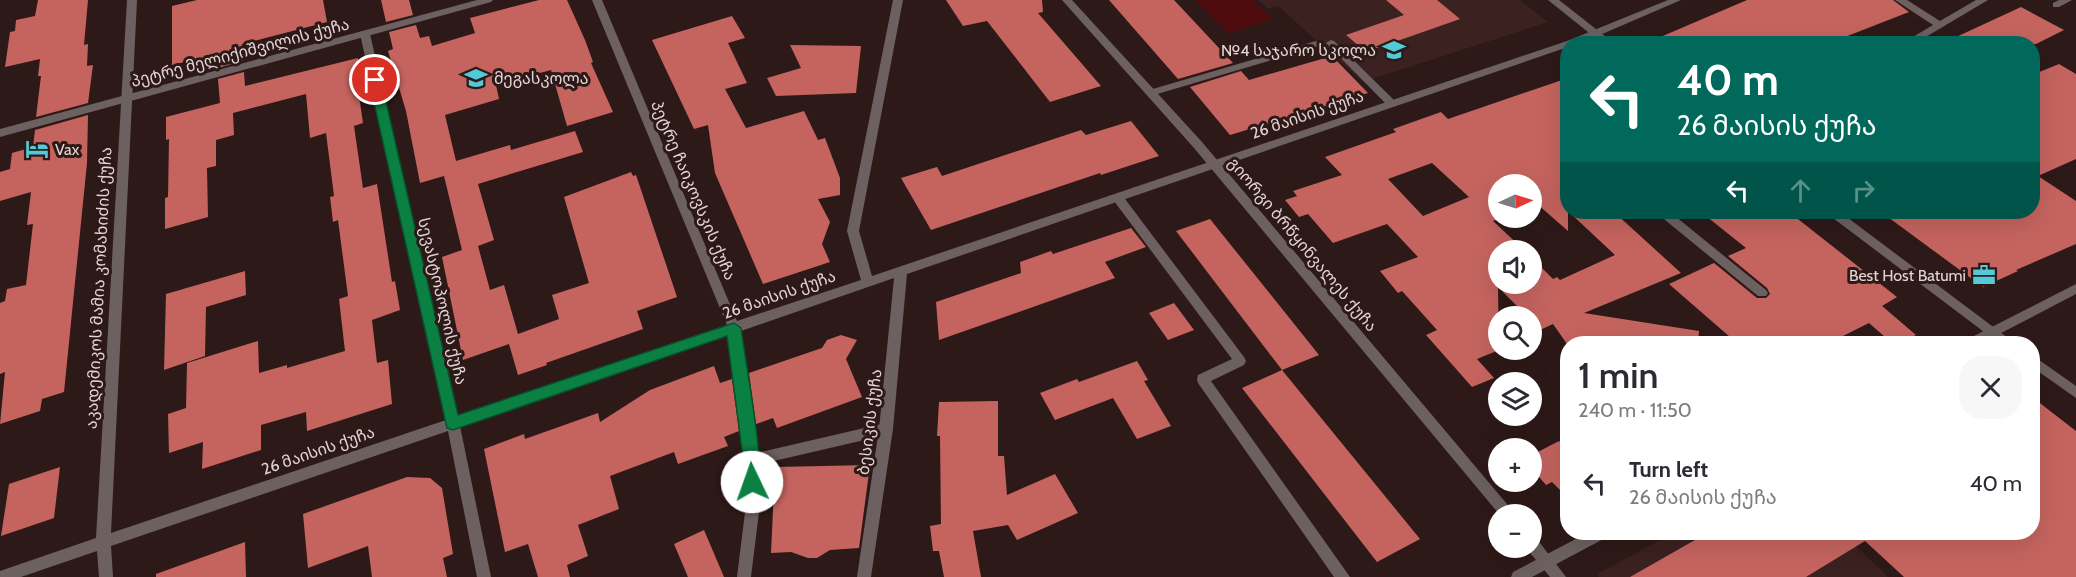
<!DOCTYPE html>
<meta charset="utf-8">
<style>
:root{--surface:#fff;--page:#f7f7f7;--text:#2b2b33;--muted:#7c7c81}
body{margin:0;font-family:Cabin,"Noto Sans Georgian",sans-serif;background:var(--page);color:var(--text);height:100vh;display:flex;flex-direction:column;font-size:22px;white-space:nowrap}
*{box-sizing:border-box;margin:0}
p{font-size:20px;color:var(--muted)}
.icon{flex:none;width:33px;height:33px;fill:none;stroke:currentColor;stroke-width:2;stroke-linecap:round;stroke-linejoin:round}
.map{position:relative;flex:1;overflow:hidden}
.side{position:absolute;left:1560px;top:336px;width:480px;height:204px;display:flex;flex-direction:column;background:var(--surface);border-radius:24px;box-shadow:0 6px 24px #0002}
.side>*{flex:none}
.hud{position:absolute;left:1560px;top:36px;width:480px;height:183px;border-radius:24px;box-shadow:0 6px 24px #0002;background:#00695c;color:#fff;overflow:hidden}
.needle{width:39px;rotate:86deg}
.fabs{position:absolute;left:1488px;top:174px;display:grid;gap:12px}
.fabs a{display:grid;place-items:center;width:54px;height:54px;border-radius:50%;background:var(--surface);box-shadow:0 6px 24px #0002;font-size:30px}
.pin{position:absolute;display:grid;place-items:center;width:51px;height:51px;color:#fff;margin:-26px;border:3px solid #fff;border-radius:50%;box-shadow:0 2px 6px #0007}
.me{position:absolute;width:66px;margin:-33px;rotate:357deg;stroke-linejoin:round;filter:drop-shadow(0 0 4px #0008)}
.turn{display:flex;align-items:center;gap:21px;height:126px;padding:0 18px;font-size:27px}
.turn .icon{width:78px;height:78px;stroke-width:2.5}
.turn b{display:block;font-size:42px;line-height:51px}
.lanes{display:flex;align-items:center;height:57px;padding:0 18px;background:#0003;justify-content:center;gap:30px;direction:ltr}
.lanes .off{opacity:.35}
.round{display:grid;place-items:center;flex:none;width:63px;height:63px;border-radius:24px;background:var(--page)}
.summary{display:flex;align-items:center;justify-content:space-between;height:102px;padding:0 18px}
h1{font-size:36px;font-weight:600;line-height:45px}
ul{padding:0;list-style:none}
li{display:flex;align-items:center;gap:18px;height:90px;padding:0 18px}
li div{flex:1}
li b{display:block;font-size:22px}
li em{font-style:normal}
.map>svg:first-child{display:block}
</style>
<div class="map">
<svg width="2076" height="577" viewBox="0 0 2076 577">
<rect width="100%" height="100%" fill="#2d1918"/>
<g fill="#3b211f">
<path d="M 1258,0 L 1520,0 L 1548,22 L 1363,82 L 1278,6 L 1268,9 Z"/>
<path d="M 1841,532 L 1888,577 L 1599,577 L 1597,574 L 1673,533 Z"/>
</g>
<path fill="#4f0c0f" d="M 1195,0 L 1253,0 L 1273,19 L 1229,33 Z"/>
<g fill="#c5645f" fill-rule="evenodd">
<path d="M 38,0 L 88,0 L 84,45 L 88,44 L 87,66 L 93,65 L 88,103 L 36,117 L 41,76 L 38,76 L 40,59 L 5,67 L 10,32 L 15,31 L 16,20 L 35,16 Z"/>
<path d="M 197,0 L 323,0 L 327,22 L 242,44 L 243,61 L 218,68 L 217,54 L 172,65 L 172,6 Z"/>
<path d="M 381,0 L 409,0 L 413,15 L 386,22 Z"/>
<path d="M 539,0 L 567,0 L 585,40 L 593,62 L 591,63 L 613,112 L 567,126 L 551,70 L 496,85 L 499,99 L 445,115 L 456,161 L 510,145 L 511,150 L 575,131 L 583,152 L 478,184 L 494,240 L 478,246 L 490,290 L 504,285 L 518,334 L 559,319 L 552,295 L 589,283 L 564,197 L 631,172 L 633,176 L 636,175 L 677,297 L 637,311 L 643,329 L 546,363 L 547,365 L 518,375 L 509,344 L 463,360 L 442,257 L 462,250 L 444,176 L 420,183 L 406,111 L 388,51 L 393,49 L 389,32 L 416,25 L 420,38 L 429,36 L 432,46 L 475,33 L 470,18 Z"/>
<path d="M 946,0 L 1042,0 L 1043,12 L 1038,13 L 1101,86 L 1050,102 L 987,21 L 963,26 Z"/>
<path d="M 1109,0 L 1174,0 L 1233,63 L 1178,79 Z"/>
<path d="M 1386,0 L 1437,0 L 1460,19 L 1366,52 L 1346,35 L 1404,15 Z"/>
<path d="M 1747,0 L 1893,0 L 1909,12 L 1827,44 L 1644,44 Z"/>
<path d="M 2021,7 L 2064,30 L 2036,44 L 1941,44 Z"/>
<path d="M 732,16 L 745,38 L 728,43 L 747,83 L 725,89 L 746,128 L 804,111 L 818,140 L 825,138 L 840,178 L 840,195 L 818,199 L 830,222 L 822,244 L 830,262 L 763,284 L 715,173 L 708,125 L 694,129 L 652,40 Z"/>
<path d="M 790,45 L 861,46 L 856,93 L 776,96 L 767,78 L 801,68 Z"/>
<path d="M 1332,56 L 1368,93 L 1230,135 L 1190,87 L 1241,71 L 1249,80 Z"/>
<path d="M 358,58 L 362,81 L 357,82 L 363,123 L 354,126 L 363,188 L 377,184 L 392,282 L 395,281 L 400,310 L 372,320 L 377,363 L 388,360 L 392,404 L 307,431 L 306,412 L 261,425 L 261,450 L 202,469 L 203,442 L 169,453 L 168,414 L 186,408 L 187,363 L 258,341 L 259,373 L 287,365 L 287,368 L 345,351 L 339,299 L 348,296 L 338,220 L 333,222 L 330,197 L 334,196 L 326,133 L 310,138 L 306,94 L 233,113 L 234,135 L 216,140 L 216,166 L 207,168 L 208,217 L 165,229 L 165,198 L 168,197 L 169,139 L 166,140 L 166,117 L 220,103 L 218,79 L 244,72 L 245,86 Z"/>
<path d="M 2059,64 L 2076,74 L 2076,159 L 2038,176 L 2076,201 L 2076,244 L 2016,270 L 2018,271 L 1983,287 L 1881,212 L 2032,212 L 2032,75 Z"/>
<path d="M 1568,78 L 1568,231 L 1536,203 L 1532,205 L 1532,184 L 1498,184 L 1498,218 L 1502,218 L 1493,221 L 1524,250 L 1498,250 L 1498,284 L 1532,284 L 1532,258 L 1553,279 L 1557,277 L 1560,280 L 1615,255 L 1569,212 L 1614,212 L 1681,273 L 1584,313 L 1699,331 L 1698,344 L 1567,344 L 1553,324 L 1540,330 L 1532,321 L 1532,316 L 1527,316 L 1498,287 L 1499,350 L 1477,359 L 1494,378 L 1472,387 L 1426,335 L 1437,330 L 1402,291 L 1398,293 L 1380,271 L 1418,257 L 1387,224 L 1333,243 L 1308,214 L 1299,217 L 1285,200 L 1297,196 L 1293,191 L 1342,175 L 1325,157 L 1396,132 L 1393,129 L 1441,112 L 1448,119 ZM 1432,163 L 1469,197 L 1423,216 L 1388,179 Z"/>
<path d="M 88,115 L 87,163 L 64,392 L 42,399 L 40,411 L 0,424 L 5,372 L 0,374 L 0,303 L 5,301 L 7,289 L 26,285 L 33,224 L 27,225 L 31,192 L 0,201 L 0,172 L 10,169 L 12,153 L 33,147 L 35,130 Z"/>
<path d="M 1131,121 L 1159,156 L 1101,175 L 1100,173 L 931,230 L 901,178 L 937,167 L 942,176 L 1081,130 L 1086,135 Z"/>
<path d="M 1701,212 L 1789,212 L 1897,297 L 1882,306 L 1916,335 L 1893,344 L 1869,323 L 1827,344 L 1738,344 L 1669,284 L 1714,263 L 1757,298 L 1766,298 L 1770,294 L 1767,288 L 1728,256 L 1746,248 Z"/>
<path d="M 1210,219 L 1319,355 L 1282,370 L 1176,231 Z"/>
<path d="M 1131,228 L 1146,247 L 1105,262 L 1115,278 L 939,340 L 936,302 L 1021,273 L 1020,262 L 1051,251 L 1053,254 Z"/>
<path d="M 245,271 L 246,295 L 206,307 L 205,356 L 164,370 L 166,294 Z"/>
<path d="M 1174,303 L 1194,330 L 1168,340 L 1149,313 Z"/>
<path d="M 841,335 L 857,340 L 846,359 L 862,397 L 777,428 L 773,418 L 756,424 L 749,373 L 822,348 L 827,340 Z"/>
<path d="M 1137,361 L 1148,380 L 1144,381 L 1171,426 L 1137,439 L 1113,398 L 1055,420 L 1040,393 L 1077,379 L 1079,382 Z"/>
<path d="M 714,366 L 720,383 L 732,379 L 739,431 L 724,437 L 728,446 L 678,464 L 674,452 L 610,476 L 619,509 L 578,525 L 588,556 L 567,565 L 570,577 L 538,577 L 528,544 L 505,552 L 484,449 L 524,434 L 525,439 L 598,413 L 600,422 L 650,390 Z"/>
<path d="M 1282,370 L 1420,539 L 1377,562 L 1242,388 Z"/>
<path d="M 2032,397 L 2076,431 L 2076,577 L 1904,577 L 1865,541 L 1806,577 L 1630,577 L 1709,532 L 2032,532 Z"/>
<path d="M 998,401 L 998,456 L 1004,456 L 1007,495 L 1055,474 L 1078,513 L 1017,540 L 1008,525 L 973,531 L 981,577 L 944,577 L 939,551 L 933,551 L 930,526 L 941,524 L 940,436 L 937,436 L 939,402 Z"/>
<path d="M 1559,441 L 1568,450 L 1568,498 L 1552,482 L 1546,485 L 1532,469 L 1532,455 Z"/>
<path d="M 870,465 L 859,548 L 830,550 L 817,558 L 808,558 L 791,552 L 771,553 L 775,467 Z"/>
<path d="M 60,467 L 54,518 L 1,536 L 9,484 Z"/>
<path d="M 407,477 L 430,478 L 442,488 L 453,554 L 443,558 L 447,577 L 372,577 L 368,546 L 308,568 L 303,514 Z"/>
<path d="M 704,530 L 724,577 L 688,577 L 674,544 Z"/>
<path d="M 245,542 L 246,577 L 156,577 L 156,574 Z"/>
</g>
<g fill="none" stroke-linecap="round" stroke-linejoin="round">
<g fill="#6c6160" fill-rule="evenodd">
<path d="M 1895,0 L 1907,0 L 1940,21 L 1976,0 L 1988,0 L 1914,44 L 1901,44 L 1933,25 Z"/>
<path d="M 2059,0 L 2072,0 L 2059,7 L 2053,7 L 2053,3 Z"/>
<path d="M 1331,40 L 1334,41 L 1396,102 L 1397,104 L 1396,106 L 1388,106 L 1328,45 L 1326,43 Z"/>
<path d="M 1316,41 L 1319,42 L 1319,46 L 1154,95 L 1150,96 L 1145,93 L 1146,91 Z"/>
<path d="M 1118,194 L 1122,195 L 1244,357 L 1246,361 L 1244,365 L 1211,381 L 1350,577 L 1334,577 L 1198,383 L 1197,379 L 1198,375 L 1232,359 L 1114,201 L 1112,198 L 1114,195 Z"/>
<path d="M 1658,212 L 1670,212 L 1766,290 L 1768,293 L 1766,296 L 1758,296 L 1659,215 Z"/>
<path d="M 886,423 L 891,425 L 893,429 L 891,433 L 886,435 L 752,466 L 747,464 L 745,460 L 747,456 L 752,454 Z"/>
</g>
<g fill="#6c6160" fill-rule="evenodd">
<path d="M 127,0 L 137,0 L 111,533 L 446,420 L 360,34 L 362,32 L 368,32 L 370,34 L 458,416 L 727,325 L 592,0 L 602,0 L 737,321 L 861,280 L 847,231 L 893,0 L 903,0 L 859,231 L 872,276 L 1567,41 L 1668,0 L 1681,0 L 1579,44 L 1568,44 L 1568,47 L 907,274 L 893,429 L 871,577 L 857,577 L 879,429 L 894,278 L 741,331 L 759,460 L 760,504 L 751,577 L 737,577 L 746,504 L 745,460 L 729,335 L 460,426 L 491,577 L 477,577 L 448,431 L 111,546 L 113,577 L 99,577 L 97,551 L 21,577 L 0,577 L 0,571 L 96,538 Z"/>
<path d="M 2076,284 L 2076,294 L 1980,344 L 1962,344 L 1964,341 Z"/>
<path d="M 1589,532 L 1611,532 L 1609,536 L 1532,577 L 1511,577 L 1513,572 Z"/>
</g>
<g fill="#6c6160" fill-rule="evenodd">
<path d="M 477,0 L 493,0 L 491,2 L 0,137 L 0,129 Z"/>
<path d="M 1062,0 L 1072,0 L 1202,142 L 1512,510 L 1514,514 L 1499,514 L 1194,148 Z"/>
<path d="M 1548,0 L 1559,0 L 1615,44 L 1603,44 Z"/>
<path d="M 1828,212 L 1840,212 L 2016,344 L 2000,344 L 1829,215 Z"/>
<path d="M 2032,355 L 2076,386 L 2076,398 L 2032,367 Z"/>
<path d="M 1532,538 L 1537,539 L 1566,577 L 1550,577 L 1526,548 L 1532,548 Z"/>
</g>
</g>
<path fill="#0b8043" stroke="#07532c" stroke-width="1.5" d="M 375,76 L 381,80 L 458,415 L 734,323 L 741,328 C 744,354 766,470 758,487 L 752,489 L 747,487 L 727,336 L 453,430 L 447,428 L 369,80 Z"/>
<defs>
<g id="school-bare" transform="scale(1.8)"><path d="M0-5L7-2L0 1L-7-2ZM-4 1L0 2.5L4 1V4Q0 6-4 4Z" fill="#52cbd7" stroke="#2d1918" stroke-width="2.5" paint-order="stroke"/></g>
<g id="hotel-bare" transform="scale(1.8)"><path d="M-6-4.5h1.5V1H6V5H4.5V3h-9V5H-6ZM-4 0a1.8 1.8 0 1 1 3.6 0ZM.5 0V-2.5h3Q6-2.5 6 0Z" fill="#52cbd7" stroke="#2d1918" stroke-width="2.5" paint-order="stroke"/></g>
<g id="office-bare" transform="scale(1.8)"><path d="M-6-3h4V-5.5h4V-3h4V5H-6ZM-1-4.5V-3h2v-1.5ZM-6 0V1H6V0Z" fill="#52cbd7" stroke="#2d1918" stroke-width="2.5" paint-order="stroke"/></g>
</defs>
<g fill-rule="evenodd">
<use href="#school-bare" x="1394" y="50"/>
<use href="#school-bare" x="476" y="78"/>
<use href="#hotel-bare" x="37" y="149"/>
<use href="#office-bare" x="1984" y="275"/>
</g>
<g text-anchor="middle" stroke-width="6" stroke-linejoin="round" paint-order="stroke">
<g font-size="16" fill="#e3d5d3" stroke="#2d1918" text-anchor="end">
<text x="1376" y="56">№4 საჯარო სკოლა</text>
<text x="494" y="84" text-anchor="start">მეგასკოლა</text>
<text x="55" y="155" text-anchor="start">Vax</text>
<text x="1966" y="281">Best Host Batumi</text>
</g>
<g font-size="16" fill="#e3d5d3" stroke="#2d1918">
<text transform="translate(240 52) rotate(-15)" y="6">პეტრე მელიქიშვილის ქუჩა</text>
<text transform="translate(1307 114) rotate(-19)" y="6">26 მაისის ქუჩა</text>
<text transform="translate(694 190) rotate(67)" y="6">პეტრე ჩაიკოვსკის ქუჩა</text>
<text transform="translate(1303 244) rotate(50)" y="6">გიორგი ბრწყინვალეს ქუჩა</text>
<text transform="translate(98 288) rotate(-87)" y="6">აკადემიკოს მამია კომახიძის ქუჩა</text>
<text transform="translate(779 294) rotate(-19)" y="6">26 მაისის ქუჩა</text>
<text transform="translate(443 301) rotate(77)" y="6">სევასტოპოლის ქუჩა</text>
<text transform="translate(869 422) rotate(-83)" y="6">ბესიკის ქუჩა</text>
<text transform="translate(318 450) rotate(-19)" y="6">26 მაისის ქუჩა</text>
</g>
</g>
</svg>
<div class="fabs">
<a><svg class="needle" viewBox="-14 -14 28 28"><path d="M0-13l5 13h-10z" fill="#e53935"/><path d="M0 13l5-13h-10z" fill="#7c7c81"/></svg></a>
<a><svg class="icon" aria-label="sound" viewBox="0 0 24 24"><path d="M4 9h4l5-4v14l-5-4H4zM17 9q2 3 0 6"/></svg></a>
<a><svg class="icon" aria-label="search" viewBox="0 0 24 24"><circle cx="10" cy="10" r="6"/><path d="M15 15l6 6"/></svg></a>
<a><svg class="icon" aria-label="layers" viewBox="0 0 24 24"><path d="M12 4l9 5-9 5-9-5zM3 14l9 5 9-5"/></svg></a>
<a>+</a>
<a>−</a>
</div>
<div class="pin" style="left:375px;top:80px;background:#d93025"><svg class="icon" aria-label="arrive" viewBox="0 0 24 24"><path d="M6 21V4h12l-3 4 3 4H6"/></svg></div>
<svg class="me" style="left:752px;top:482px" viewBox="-20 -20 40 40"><circle r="19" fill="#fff"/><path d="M0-13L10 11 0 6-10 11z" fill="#0b8043"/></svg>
<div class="hud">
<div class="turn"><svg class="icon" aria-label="left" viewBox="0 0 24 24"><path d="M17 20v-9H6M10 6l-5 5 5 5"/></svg><div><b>40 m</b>26 მაისის ქუჩა</div></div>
<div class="lanes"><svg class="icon" aria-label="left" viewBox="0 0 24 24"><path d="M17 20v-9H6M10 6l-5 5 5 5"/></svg><svg class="icon off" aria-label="ahead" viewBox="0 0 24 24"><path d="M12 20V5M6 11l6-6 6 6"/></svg><svg class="icon off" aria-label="right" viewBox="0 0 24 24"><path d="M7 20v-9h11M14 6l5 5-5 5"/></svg></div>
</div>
<section class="side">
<div class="summary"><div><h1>1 min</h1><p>240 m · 11:50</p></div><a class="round"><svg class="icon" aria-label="close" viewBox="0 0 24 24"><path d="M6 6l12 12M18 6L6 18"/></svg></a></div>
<ul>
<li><svg class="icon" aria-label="left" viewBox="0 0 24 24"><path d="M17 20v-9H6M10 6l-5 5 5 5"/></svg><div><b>Turn left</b><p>26 მაისის ქუჩა</p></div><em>40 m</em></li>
</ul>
</section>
</div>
